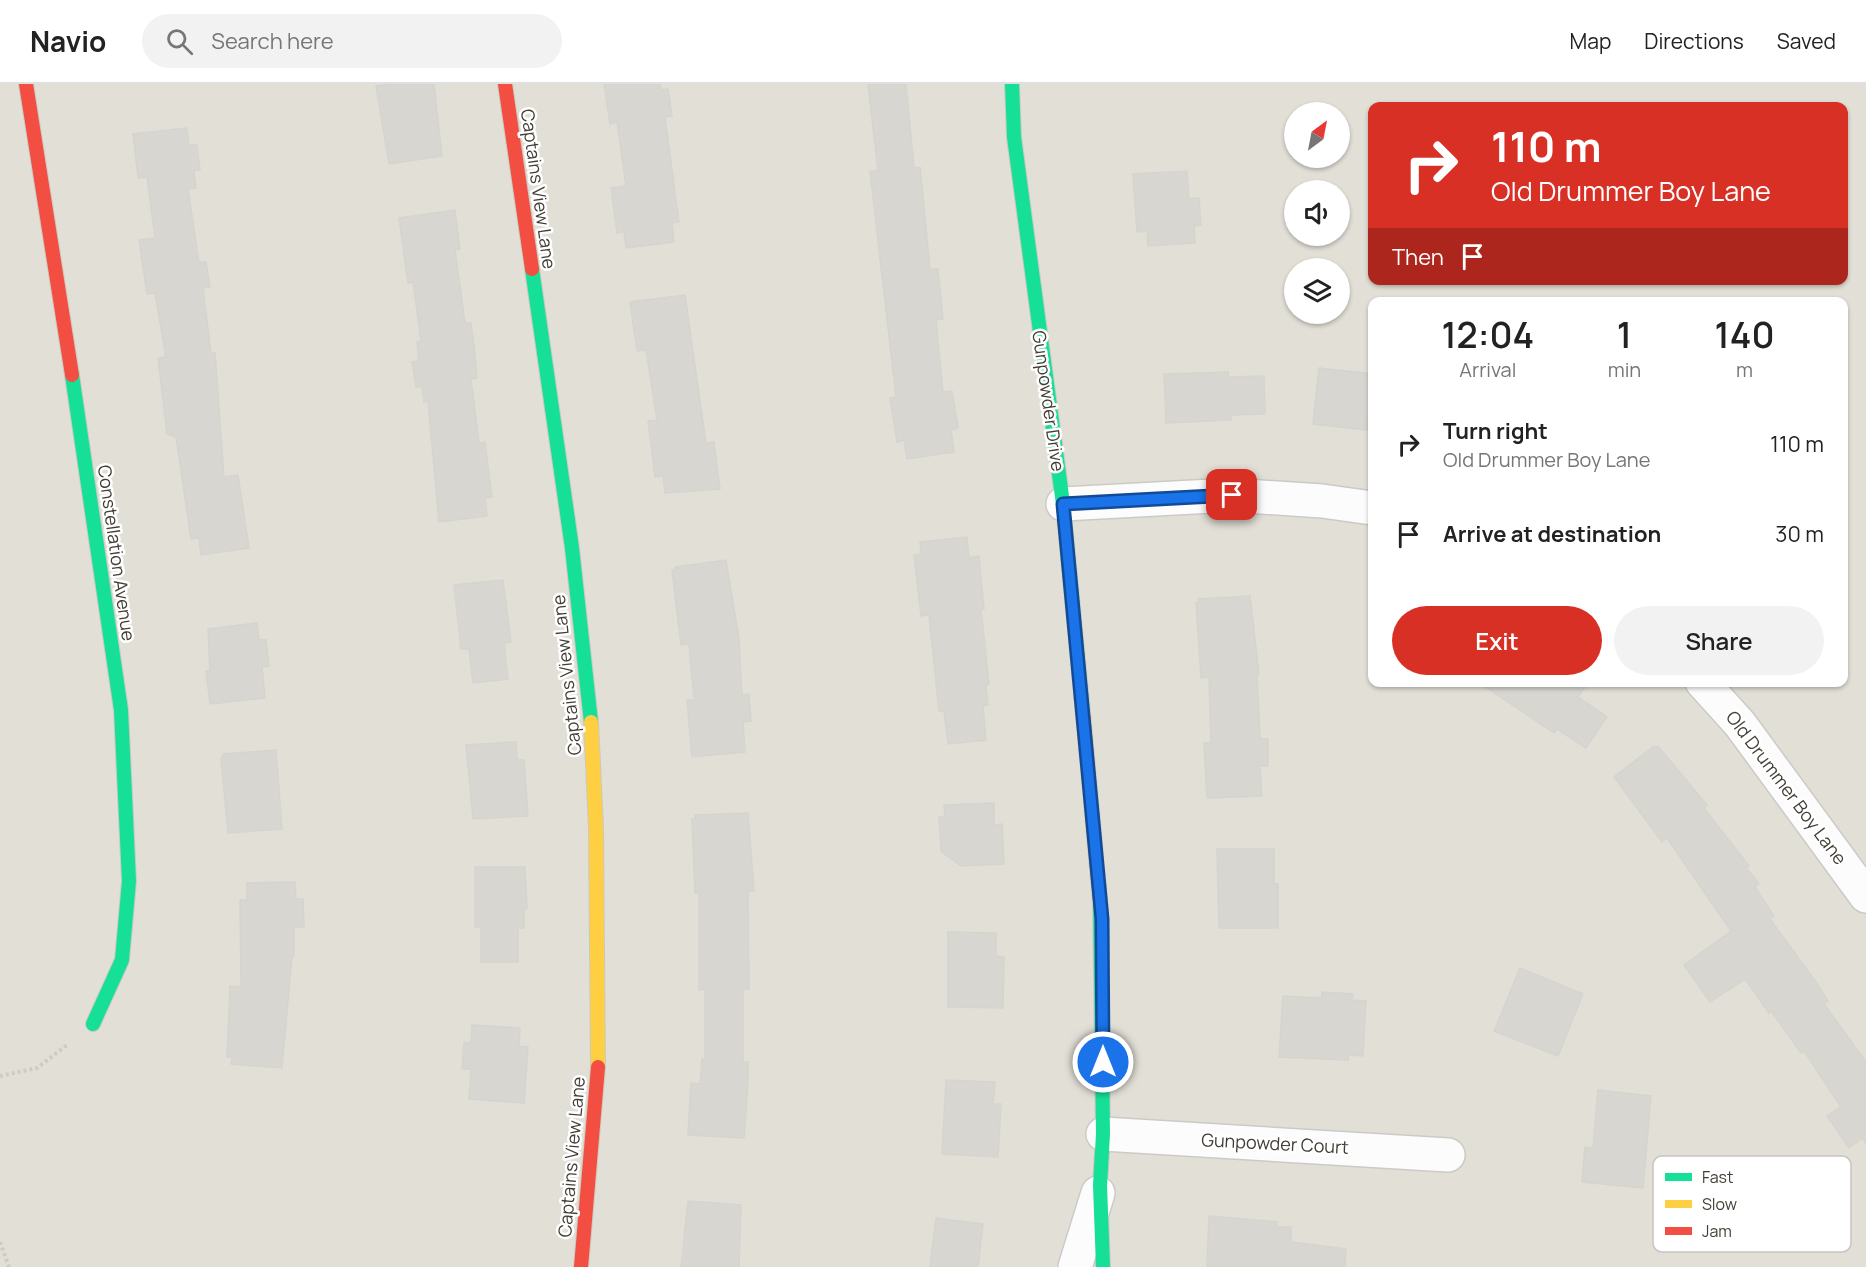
<!DOCTYPE html>
<style>
:root{--surface:#fff;--page:#f2f2f2;--text:#222;--muted:#767676;--line:#e0e0e0;--accent:#d93025}
body{margin:0;font-family:Manrope,sans-serif;background:var(--page);color:var(--text);height:100vh;display:flex;flex-direction:column;font-size:22px;white-space:nowrap}
*{box-sizing:border-box;margin:0}
p{font-size:20px;color:var(--muted)}
.icon{flex:none;width:33px;height:33px;fill:none;stroke:currentColor;stroke-width:2;stroke-linecap:round;stroke-linejoin:round}
.map{position:relative;flex:1;overflow:hidden}
.sheet{position:absolute;left:1368px;top:213px;width:480px;height:390px;display:flex;flex-direction:column;background:var(--surface);border-radius:12px;box-shadow:0 2px 4px #0004}
.sheet>*{flex:none}
.banner{position:absolute;left:1368px;top:18px;width:480px;height:183px;border-radius:12px;box-shadow:0 2px 4px #0004;background:#d93025;color:#fff;overflow:hidden}
.needle{width:39px;rotate:32deg}
.tools{position:absolute;left:1284px;top:18px;display:grid;gap:12px}
.tools a{display:grid;place-items:center;width:66px;height:66px;border-radius:50%;background:var(--surface);box-shadow:0 2px 4px #0004;font-size:30px}
.pin{position:absolute;display:grid;place-items:center;width:51px;height:51px;color:#fff;margin:-26px;border-radius:12px;box-shadow:0 3px 9px #0006}
.me{position:absolute;width:66px;margin:-33px;rotate:0deg;stroke-linejoin:round;filter:drop-shadow(0 0 4px #0008)}
.turn{display:flex;align-items:center;gap:21px;height:126px;padding:0 24px;font-size:27px}
.turn .icon{width:78px;height:78px;stroke-width:2.5}
.turn b{display:block;font-size:42px;line-height:51px}
.then{display:flex;align-items:center;height:57px;padding:0 24px;background:#0003;gap:12px;font-size:22px}
.eta{display:flex;justify-content:space-evenly;align-items:center;height:102px;text-align:center}
.eta b{font-size:36px;font-weight:600;line-height:42px}
.primary-button{display:flex;gap:12px;margin-top:auto;padding:12px 24px}
.primary-button a{flex:1;height:69px;border-radius:36px;background:var(--accent);color:#fff;font-size:24px;font-weight:600;line-height:69px;text-align:center}
.primary-button a+a{background:var(--page);color:var(--text)}
ul{padding:0;list-style:none}
li{display:flex;align-items:center;gap:18px;height:90px;padding:0 24px}
li div{flex:1}
li b{display:block;font-size:22px}
li em{font-style:normal}
header{display:flex;align-items:center;gap:36px;box-sizing:border-box;height:84px;padding:0 30px;background:var(--surface);border-bottom:2px solid var(--line)}
header strong{font-size:28px}
nav{display:flex;gap:33px;margin-inline-start:auto;font-size:21px}
.search{width:420px;height:54px;background:var(--page);display:flex;align-items:center;gap:15px;box-sizing:border-box;padding:0 21px;border-radius:33px;color:var(--muted);font-size:22px}
.map>svg:first-child{display:block}
</style>
<header>
<strong>Navio</strong>
<div class="search"><svg class="icon" aria-label="search" viewBox="0 0 24 24"><circle cx="10" cy="10" r="6"/><path d="M15 15l6 6"/></svg>Search here</div>
<nav><a>Map</a><a>Directions</a><a>Saved</a></nav>
</header>
<div class="map">
<svg width="1866" height="1183" viewBox="0 0 1866 1183">
<rect width="100%" height="100%" fill="#eeede8"/>
<path fill="#e1dfd6" fill-rule="evenodd" d="M 0,0 L 1866,0 L 1866,1183 L 0,1183 ZM 1372,22 L 1844,22 L 1844,196 L 1372,196 ZM 1294,28 L 1340,28 L 1340,74 L 1294,74 ZM 1294,106 L 1340,106 L 1340,152 L 1294,152 ZM 1294,184 L 1340,184 L 1340,230 L 1294,230 ZM 1372,218 L 1844,218 L 1844,598 L 1372,598 Z"/>
<g fill="#d7d6d1" stroke="#d6d4ce" stroke-width="1.5">
<path d="M 391,0 L 434,0 L 442,72 L 389,80 L 376,2 Z"/>
<path d="M 604,0 L 660,0 L 661,6 L 668,5 L 672,32 L 665,33 L 679,138 L 672,139 L 674,158 L 626,164 L 624,147 L 617,149 L 611,104 L 626,102 L 617,38 L 610,40 Z"/>
<path d="M 868,0 L 906,0 L 914,84 L 920,83 L 930,185 L 938,185 L 943,235 L 936,236 L 943,308 L 952,307 L 958,344 L 951,346 L 954,368 L 907,375 L 904,356 L 897,358 L 890,314 L 896,313 L 870,87 L 878,87 Z"/>
<path d="M 187,44 L 189,61 L 197,61 L 200,86 L 194,87 L 196,104 L 188,105 L 199,178 L 206,178 L 210,203 L 203,204 L 211,269 L 215,269 L 224,393 L 238,391 L 249,464 L 201,471 L 199,454 L 191,455 L 176,353 L 167,350 L 158,274 L 166,273 L 155,209 L 147,210 L 139,156 L 155,154 L 147,93 L 138,94 L 133,50 Z"/>
<path d="M 1187,87 L 1189,115 L 1199,114 L 1201,141 L 1194,142 L 1195,159 L 1148,162 L 1147,147 L 1137,148 L 1133,90 Z"/>
<path d="M 455,126 L 460,165 L 455,166 L 465,239 L 471,239 L 475,270 L 477,294 L 471,295 L 479,359 L 485,358 L 492,413 L 485,414 L 487,432 L 439,438 L 428,317 L 424,318 L 422,303 L 416,303 L 412,278 L 419,277 L 417,258 L 421,257 L 413,198 L 408,199 L 399,134 Z"/>
<path d="M 685,211 L 706,359 L 714,358 L 720,405 L 665,409 L 663,392 L 655,393 L 652,368 L 648,337 L 657,336 L 646,266 L 637,267 L 630,218 Z"/>
<path d="M 1319,284 L 1372,290 L 1372,337 L 1368,336 L 1367,346 L 1313,340 Z"/>
<path d="M 1228,288 L 1228,293 L 1264,292 L 1265,330 L 1231,331 L 1231,336 L 1166,339 L 1164,290 Z"/>
<path d="M 967,453 L 969,474 L 979,472 L 984,525 L 981,525 L 989,600 L 986,601 L 988,621 L 983,622 L 986,656 L 948,660 L 944,627 L 939,627 L 929,531 L 921,532 L 914,471 L 921,470 L 920,458 Z"/>
<path d="M 726,476 L 739,554 L 742,611 L 749,610 L 751,637 L 743,638 L 745,668 L 692,673 L 687,616 L 694,616 L 689,560 L 681,561 L 672,486 L 675,486 L 675,483 Z"/>
<path d="M 503,496 L 511,558 L 504,559 L 508,595 L 473,599 L 469,565 L 461,565 L 454,501 Z"/>
<path d="M 1250,512 L 1259,590 L 1257,590 L 1260,655 L 1268,655 L 1268,682 L 1260,682 L 1262,712 L 1207,714 L 1204,659 L 1211,659 L 1209,593 L 1201,594 L 1196,519 L 1199,519 L 1198,515 Z"/>
<path d="M 257,539 L 259,556 L 266,556 L 269,582 L 262,583 L 265,614 L 210,620 L 206,587 L 210,587 L 208,545 Z"/>
<path d="M 1478,598 L 1589,598 L 1578,613 L 1607,633 L 1586,664 L 1557,645 L 1554,649 Z"/>
<path d="M 516,658 L 517,676 L 524,676 L 528,732 L 473,735 L 466,661 Z"/>
<path d="M 1654,662 L 1655,664 L 1658,662 L 1707,721 L 1704,724 L 1749,782 L 1746,783 L 1759,800 L 1755,803 L 1774,832 L 1770,835 L 1816,898 L 1828,917 L 1824,920 L 1866,978 L 1866,1060 L 1863,1054 L 1849,1064 L 1827,1032 L 1841,1023 L 1804,967 L 1801,969 L 1771,927 L 1769,929 L 1745,895 L 1710,918 L 1684,881 L 1731,847 L 1667,754 L 1662,758 L 1614,693 Z"/>
<path d="M 276,666 L 282,745 L 228,749 L 221,675 L 223,670 Z"/>
<path d="M 994,719 L 994,741 L 1002,740 L 1004,780 L 961,782 L 941,767 L 939,733 L 945,733 L 944,721 Z"/>
<path d="M 748,729 L 754,807 L 748,807 L 749,905 L 743,905 L 743,978 L 748,978 L 748,996 L 744,1054 L 688,1051 L 691,999 L 700,1000 L 702,975 L 705,975 L 705,905 L 699,906 L 699,809 L 695,809 L 692,735 L 695,735 L 695,731 Z"/>
<path d="M 1217,765 L 1274,765 L 1274,800 L 1278,800 L 1278,844 L 1219,844 Z"/>
<path d="M 475,783 L 525,783 L 527,825 L 524,825 L 524,844 L 518,844 L 518,878 L 481,878 L 481,843 L 475,843 Z"/>
<path d="M 295,798 L 296,815 L 303,815 L 304,843 L 294,843 L 294,872 L 292,872 L 282,984 L 231,980 L 232,973 L 227,973 L 230,902 L 241,903 L 240,816 L 247,816 L 247,799 Z"/>
<path d="M 948,848 L 996,849 L 996,872 L 1004,873 L 1003,924 L 948,923 Z"/>
<path d="M 1520,884 L 1583,910 L 1558,972 L 1494,947 Z"/>
<path d="M 1322,908 L 1353,910 L 1352,916 L 1366,917 L 1363,972 L 1348,971 L 1348,976 L 1279,973 L 1283,912 L 1322,914 Z"/>
<path d="M 472,941 L 520,944 L 519,962 L 528,963 L 524,1019 L 469,1015 L 471,985 L 462,985 L 464,958 L 471,959 Z"/>
<path d="M 946,996 L 995,998 L 993,1020 L 1001,1020 L 998,1073 L 942,1070 Z"/>
<path d="M 1598,1006 L 1651,1012 L 1643,1104 L 1582,1098 L 1585,1063 L 1593,1064 Z"/>
<path d="M 688,1117 L 741,1121 L 739,1183 L 681,1183 Z"/>
<path d="M 1209,1132 L 1277,1138 L 1277,1143 L 1291,1143 L 1291,1158 L 1346,1165 L 1345,1183 L 1207,1183 Z"/>
<path d="M 936,1134 L 983,1140 L 978,1183 L 930,1183 Z"/>
</g>
<g fill="none" stroke-linecap="round" stroke-linejoin="round">
<g stroke="#cccac6" stroke-width="36">
<g id="street">
<path d="M 1063,420 L 1231,411 L 1322,417 L 1372,424"/>
<path d="M 1702,598 L 1740,640 L 1866,812"/>
<path d="M 1103,1050 L 1448,1071"/>
<path d="M 1075,1183 L 1098,1109"/>
</g>
</g>
<g stroke="#cccac0" stroke-width="16">
<g id="fast">
<path d="M 1012,0 L 1014,53 L 1063,420 L 1083,629"/>
<path d="M 532,185 L 572,464 L 591,638"/>
<path d="M 72,291 L 121,626 L 129,797 L 122,876 L 93,940"/>
<path d="M 1100,817 L 1103,1050 L 1100,1101 L 1103,1183"/>
</g>
</g>
<g stroke="#cccac0" stroke-width="16">
<path id="slow" d="M 591,638 L 596,744 L 598,983"/>
</g>
<g stroke="#cccac0" stroke-width="16">
<g id="jam">
<path d="M 26,0 L 72,291"/>
<path d="M 505,0 L 532,185"/>
<path d="M 1083,629 L 1100,817"/>
<path d="M 581,1183 L 598,983"/>
</g>
</g>
<g stroke="#cccbc6" stroke-width="4" stroke-dasharray="3 3" stroke-linecap="butt">
<path d="M 0,992 L 37,984 L 67,961"/>
<path d="M 0,1158 L 9,1183"/>
</g>
<use href="#street" stroke="#fcfcfc" stroke-width="33"/>
<use href="#fast" stroke="#16e098" stroke-width="14"/>
<use href="#slow" stroke="#ffcf43" stroke-width="14"/>
<use href="#jam" stroke="#f24e42" stroke-width="14"/>
</g>
<g fill="none" stroke-linecap="round" stroke-linejoin="round">
<g stroke="#114b97" stroke-width="15">
<path id="route" d="M 1103,978 L 1102,835 L 1063,420 L 1232,411"/>
</g>
<use href="#route" stroke="#1a73e8" stroke-width="10"/>
</g>
<g text-anchor="middle" stroke-width="5" stroke-linejoin="round" paint-order="stroke">
<g font-size="18" fill="#423e35" stroke="#fff">
<text transform="translate(538 105) rotate(82)" y="6">Captains View Lane</text>
<text transform="translate(1048 317) rotate(82)" y="6">Gunpowder Drive</text>
<text transform="translate(116 469) rotate(82)" y="6">Constellation Avenue</text>
<text transform="translate(567 591) rotate(-96)" y="6">Captains View Lane</text>
<text transform="translate(1786 704) rotate(53)" y="6">Old Drummer Boy Lane</text>
<text transform="translate(1275 1060) rotate(3)" y="6">Gunpowder Court</text>
<text transform="translate(572 1073) rotate(-85)" y="6">Captains View Lane</text>
</g>
</g>
<rect x="1653" y="1072" width="198" height="96" rx="9" fill="#fff" stroke="#c6c5c2" stroke-width="1.5"/>
<rect x="1665" y="1089" width="27" height="8" fill="#16e098"/>
<rect x="1665" y="1116" width="27" height="8" fill="#ffcf43"/>
<rect x="1665" y="1143" width="27" height="8" fill="#f24e42"/>
<g font-size="16" fill="#423e35">
<text x="1702" y="1099">Fast</text>
<text x="1702" y="1126">Slow</text>
<text x="1702" y="1153">Jam</text>
</g>
</svg>
<div class="tools">
<a><svg class="needle" viewBox="-14 -14 28 28"><path d="M0-13l5 13h-10z" fill="#e53935"/><path d="M0 13l5-13h-10z" fill="#767676"/></svg></a>
<a><svg class="icon" aria-label="sound" viewBox="0 0 24 24"><path d="M4 9h4l5-4v14l-5-4H4zM17 9q2 3 0 6"/></svg></a>
<a><svg class="icon" aria-label="layers" viewBox="0 0 24 24"><path d="M12 4l9 5-9 5-9-5zM3 14l9 5 9-5"/></svg></a>
</div>
<div class="pin" style="left:1232px;top:411px;background:#d93025"><svg class="icon" aria-label="arrive" viewBox="0 0 24 24"><path d="M6 21V4h12l-3 4 3 4H6"/></svg></div>
<svg class="me" style="left:1103px;top:978px" viewBox="-20 -20 40 40"><circle r="17" fill="#1a73e8" stroke="#fff" stroke-width="3"/><path d="M0-11L8 9 0 5-8 9z" fill="#fff"/></svg>
<div class="banner">
<div class="turn"><svg class="icon" aria-label="right" viewBox="0 0 24 24"><path d="M7 20v-9h11M14 6l5 5-5 5"/></svg><div><b>110 m</b>Old Drummer Boy Lane</div></div>
<div class="then">Then<svg class="icon" aria-label="arrive" viewBox="0 0 24 24"><path d="M6 21V4h12l-3 4 3 4H6"/></svg></div>
</div>
<section class="sheet">
<div class="eta">
<div><b>12:04</b><p>Arrival</p></div>
<div><b>1</b><p>min</p></div>
<div><b>140</b><p>m</p></div>
</div>
<ul>
<li><svg class="icon" aria-label="right" viewBox="0 0 24 24"><path d="M7 20v-9h11M14 6l5 5-5 5"/></svg><div><b>Turn right</b><p>Old Drummer Boy Lane</p></div><em>110 m</em></li>
<li><svg class="icon" aria-label="arrive" viewBox="0 0 24 24"><path d="M6 21V4h12l-3 4 3 4H6"/></svg><div><b>Arrive at destination</b></div><em>30 m</em></li>
</ul>
<div class="primary-button"><a>Exit</a><a>Share</a></div>
</section>
</div>
